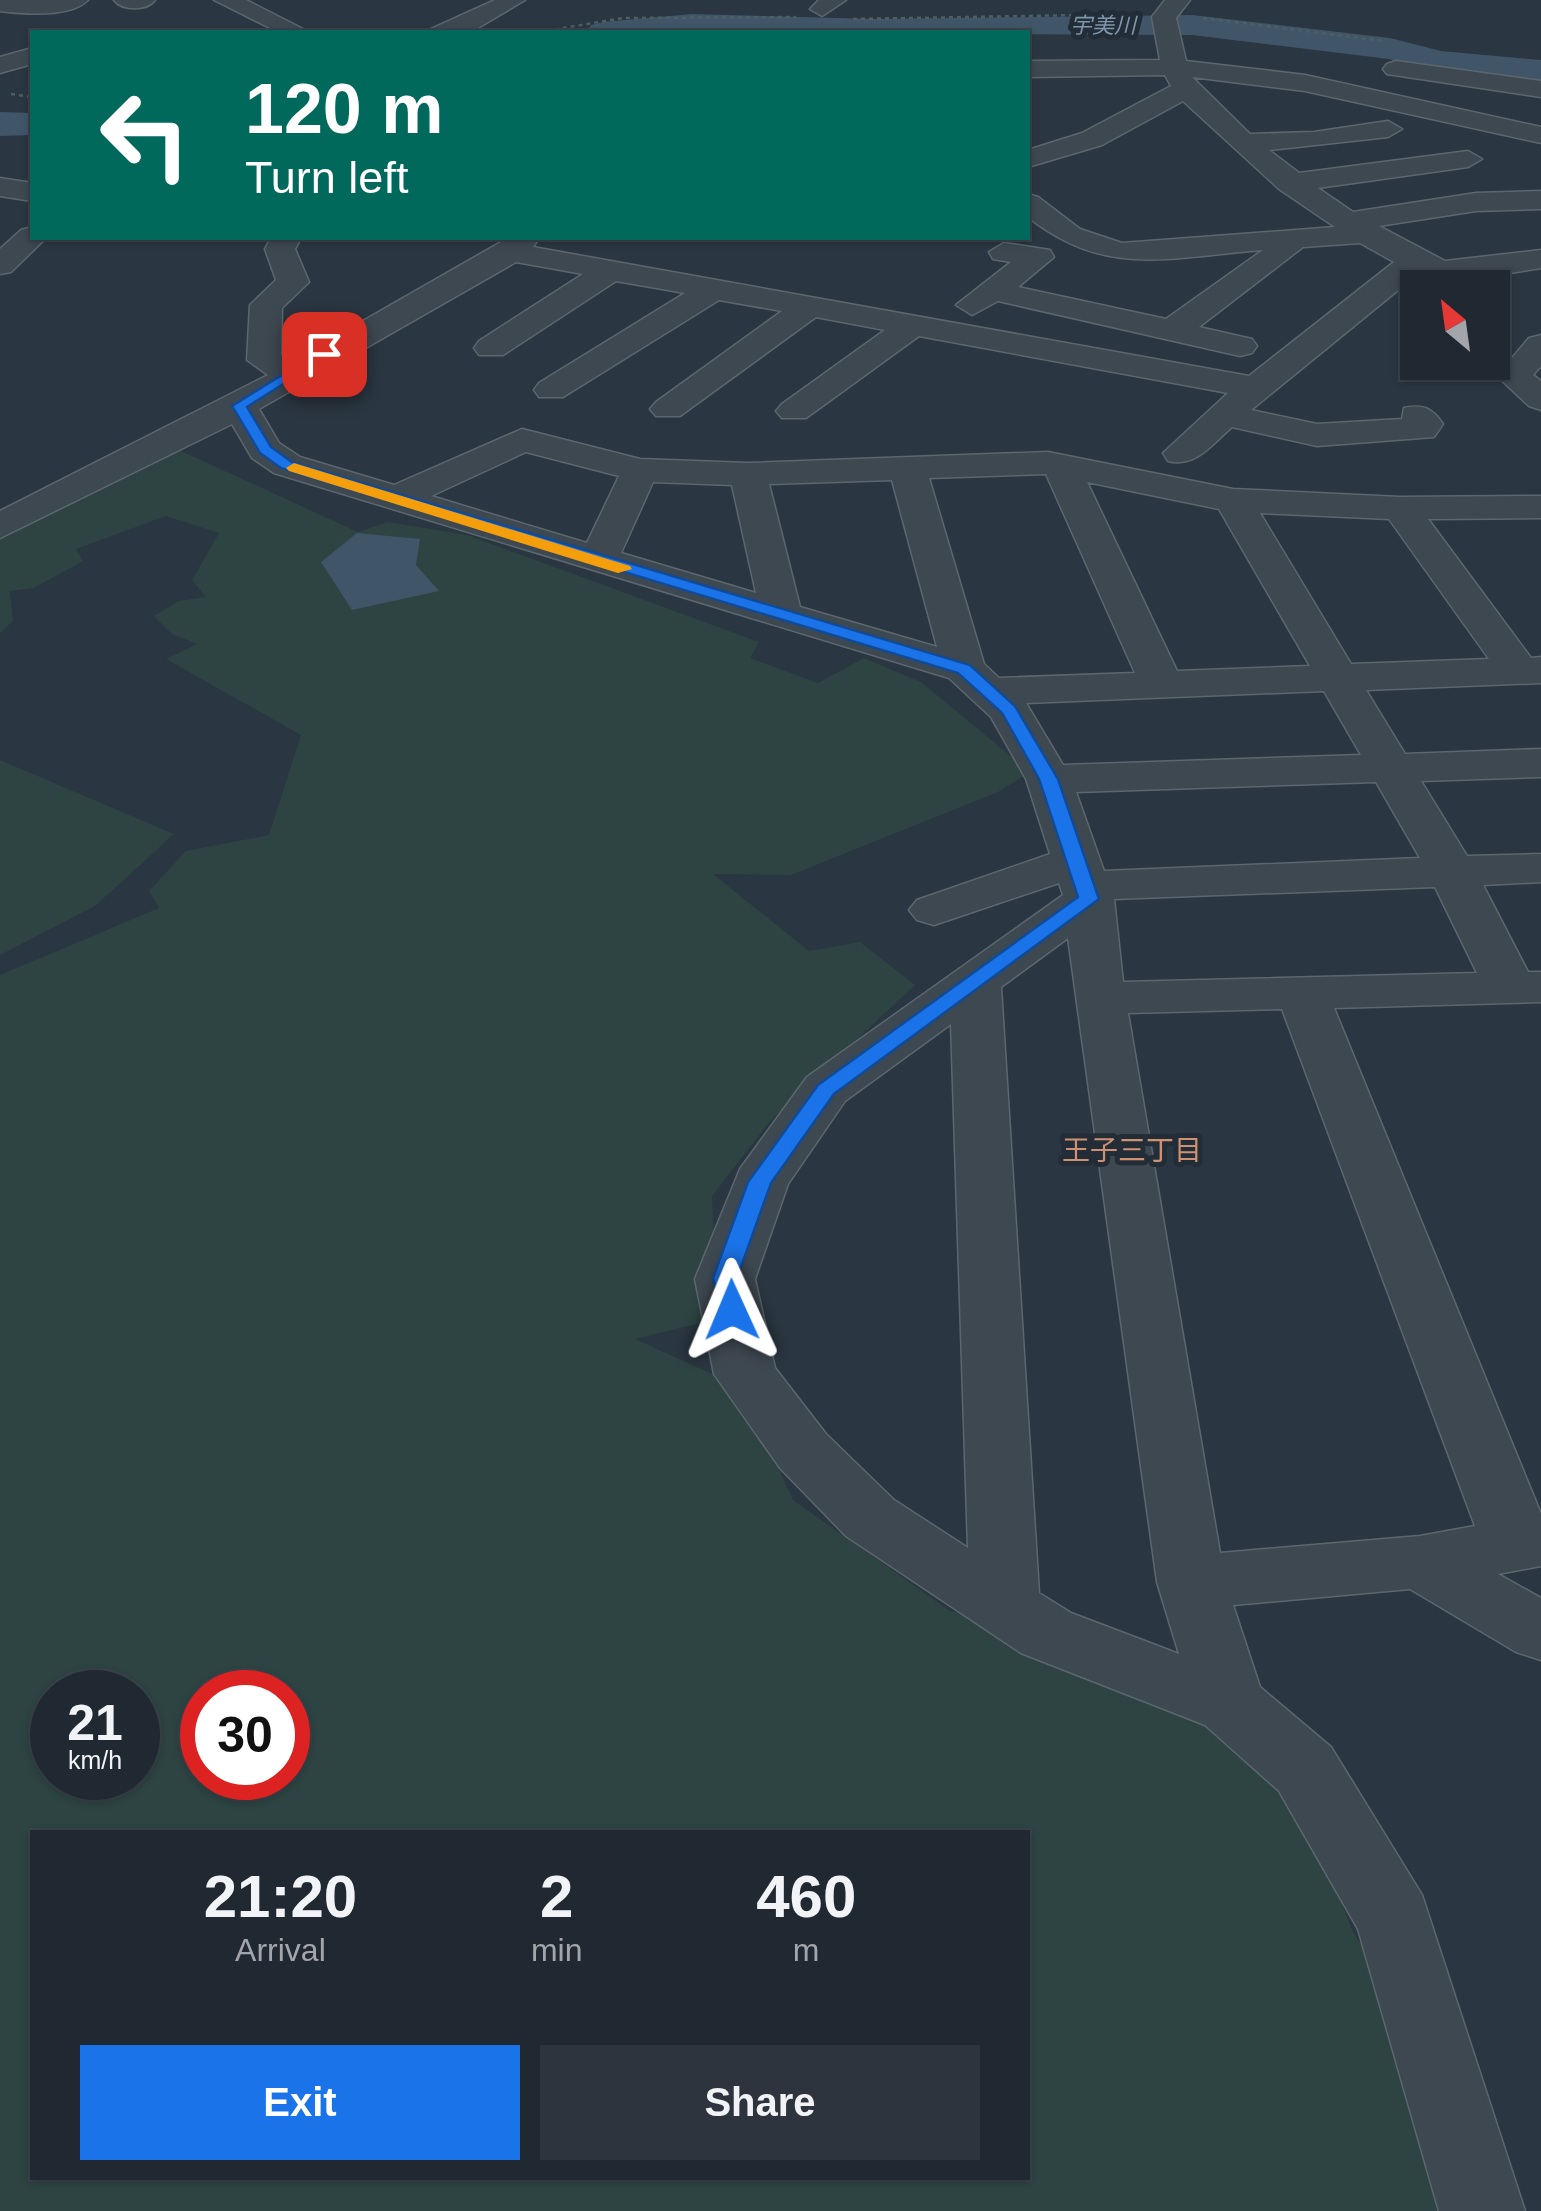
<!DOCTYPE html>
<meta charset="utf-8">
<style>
:root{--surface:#202831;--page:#2d343d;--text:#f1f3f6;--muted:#a2a6ab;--line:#3d444d;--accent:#1a73e8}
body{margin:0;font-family:Helvetica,"Noto Sans JP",sans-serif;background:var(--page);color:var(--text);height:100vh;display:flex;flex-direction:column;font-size:38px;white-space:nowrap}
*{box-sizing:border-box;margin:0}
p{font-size:32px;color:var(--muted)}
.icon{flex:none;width:55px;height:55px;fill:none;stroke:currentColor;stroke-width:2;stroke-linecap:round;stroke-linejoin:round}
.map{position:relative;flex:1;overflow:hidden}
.drawer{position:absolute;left:30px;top:1830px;width:1000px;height:350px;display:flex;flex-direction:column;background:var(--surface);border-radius:0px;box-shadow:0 2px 8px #0004,0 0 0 2px var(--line)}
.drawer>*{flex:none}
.banner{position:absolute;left:30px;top:30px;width:1000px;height:210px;border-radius:0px;box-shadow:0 2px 8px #0004,0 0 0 2px var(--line);background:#00695c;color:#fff;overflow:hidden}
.needle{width:65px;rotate:331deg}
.fabs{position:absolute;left:1400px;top:270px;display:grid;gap:20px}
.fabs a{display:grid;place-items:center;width:110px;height:110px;border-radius:0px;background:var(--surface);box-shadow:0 2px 8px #0004,0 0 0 2px var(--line);font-size:50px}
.speed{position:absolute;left:30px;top:1670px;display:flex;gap:20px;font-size:50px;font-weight:700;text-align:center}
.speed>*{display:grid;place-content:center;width:130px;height:130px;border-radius:50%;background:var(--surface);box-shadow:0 2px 8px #0004,0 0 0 2px var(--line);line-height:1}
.speed small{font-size:25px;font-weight:400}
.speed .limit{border:15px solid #d22;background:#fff;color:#111}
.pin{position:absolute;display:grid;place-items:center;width:85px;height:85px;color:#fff;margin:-42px;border-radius:20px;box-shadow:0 5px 15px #0006}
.me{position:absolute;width:110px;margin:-55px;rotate:359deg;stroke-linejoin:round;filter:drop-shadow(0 0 8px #0008)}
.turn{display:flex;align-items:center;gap:35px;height:210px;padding:0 50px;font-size:45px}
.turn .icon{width:130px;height:130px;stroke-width:2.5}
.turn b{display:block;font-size:70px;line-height:85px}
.eta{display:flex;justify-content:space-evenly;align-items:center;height:170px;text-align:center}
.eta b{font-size:60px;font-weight:700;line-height:70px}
.cta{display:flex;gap:20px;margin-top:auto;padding:20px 50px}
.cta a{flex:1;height:115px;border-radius:0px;background:var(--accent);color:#fff;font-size:40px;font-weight:700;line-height:115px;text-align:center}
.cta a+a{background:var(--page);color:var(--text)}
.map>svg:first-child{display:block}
</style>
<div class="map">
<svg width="1541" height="2211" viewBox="0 0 1541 2211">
<rect width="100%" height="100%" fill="#2a3641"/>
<g fill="#2d4443" fill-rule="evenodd">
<path d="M 177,449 L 358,532 L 388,522 L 467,535 L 759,642 L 750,658 L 818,683 L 864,658 L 921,682 L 1030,772 L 998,792 L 791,875 L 713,874 L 809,951 L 860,942 L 915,985 L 771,1120 L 712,1196 L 717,1319 L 635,1339 L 741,1387 L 793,1500 L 950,1611 L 1136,1643 L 1302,1795 L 1352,1930 L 1417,2036 L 1466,2211 L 0,2211 L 0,975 L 159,908 L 149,891 L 186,851 L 269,835 L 301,735 L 166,659 L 197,644 L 172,634 L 154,616 L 179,601 L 206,597 L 192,580 L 219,533 L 166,516 L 76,549 L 83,561 L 34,588 L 10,591 L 13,621 L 0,633 L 0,539 ZM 52,1692 L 138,1692 L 138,1778 L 52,1778 ZM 202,1692 L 288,1692 L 288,1778 L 202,1778 ZM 32,1832 L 1028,1832 L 1028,2178 L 32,2178 Z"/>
<path d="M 0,760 L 174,834 L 95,906 L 0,955 Z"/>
</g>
<path fill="#415569" d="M 357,533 L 420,539 L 416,565 L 439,591 L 352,610 L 321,562 Z"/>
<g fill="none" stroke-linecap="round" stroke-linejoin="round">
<g fill="#415569" fill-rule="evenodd">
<path d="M 692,14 L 874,19 L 1192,15 L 1390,38 L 1441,51 L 1541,60 L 1541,82 L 1440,73 L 1389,59 L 1192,35 L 586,32 L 591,25 L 603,22 Z"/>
<path d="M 0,112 L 32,113 L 32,135 L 0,136 Z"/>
</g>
<g stroke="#5c666e" stroke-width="3">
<g id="minor">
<path d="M 0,0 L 88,0 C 70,18 24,14 0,11 Z"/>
<path d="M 114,0 L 155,0 C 147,11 122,11 114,0 Z"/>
<path d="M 214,0 L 246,0 L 309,32 L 278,32 Z"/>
<path d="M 495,0 L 525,0 L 471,32 L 424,32 Z"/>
<path d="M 819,0 L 846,0 L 822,16 L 810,9 Z"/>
<path d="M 1165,0 L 1190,0 L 1176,18 L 1186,61 L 1305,75 L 1541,127 L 1541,143 L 1305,91 L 1192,77 L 1250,134 L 1314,132 L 1388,121 L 1402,129 L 1388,137 L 1269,150 L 1299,173 L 1468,151 L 1482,159 L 1468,167 L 1318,188 L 1353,212 L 1476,193 L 1541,191 L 1541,209 L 1476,211 L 1379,226 L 1445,261 L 1541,250 L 1541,268 L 1466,280 L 1419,273 L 1251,410 L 1317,424 L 1402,419 L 1404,408 C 1423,404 1432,408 1443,424 L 1434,437 L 1317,446 L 1232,427 C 1212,444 1196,468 1168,461 L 1163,453 L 1228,393 L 919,336 L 806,418 L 782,418 L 776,411 L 782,404 L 885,330 L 816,317 L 680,416 L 656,416 L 650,409 L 656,402 L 782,311 L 719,300 L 563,397 L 539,397 L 534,390 L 539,383 L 685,293 L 616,281 L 503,355 L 479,355 L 474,348 L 479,341 L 583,274 L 516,262 L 259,409 L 279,443 L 300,457 L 394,485 L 522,429 L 640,459 L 748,463 L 1048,452 L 1233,489 L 1400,497 L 1541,496 L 1541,518 L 1428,519 L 1531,658 L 1541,657 L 1541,683 L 1366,690 L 1405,754 L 1541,749 L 1541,777 L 1421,781 L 1467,856 L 1541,854 L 1541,882 L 1483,885 L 1528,972 L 1541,972 L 1541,1002 L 1334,1008 L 1541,1514 L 1541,1566 L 1498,1574 L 1541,1598 L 1541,1660 L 1516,1652 L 1410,1589 L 1233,1605 L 1260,1687 L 1331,1747 L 1422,1895 L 1525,2211 L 1439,2211 L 1358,1929 L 1279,1791 L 1205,1725 L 1021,1653 L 846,1536 L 780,1468 L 714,1374 L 695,1279 L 740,1169 L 807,1077 L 1063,895 L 1059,883 L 934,925 L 917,920 L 909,910 L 917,900 L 1050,854 L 1026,779 L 991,717 L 949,678 L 274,473 L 252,458 L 232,424 L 0,538 L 0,511 L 268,375 L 247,360 L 250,305 L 276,280 L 265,249 L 271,238 L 301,238 L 295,249 L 309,282 L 282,308 L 281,355 L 293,361 L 508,238 L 539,238 L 533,247 L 1249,376 L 1394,262 L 1360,243 L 1303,247 L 1199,327 L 1252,339 L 1257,346 L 1252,353 L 1240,356 L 998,301 L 972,315 L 956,305 L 1011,262 L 993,259 L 989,252 L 1004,243 L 1050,250 L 1054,257 L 1018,287 L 1166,319 L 1263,250 C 1170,257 1106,279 1028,217 L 1028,194 L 1038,197 L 1080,229 L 1122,243 L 1335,227 L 1279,189 L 1183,101 L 1102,145 L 1028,167 L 1028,150 L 1082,133 L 1171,86 L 1165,75 L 1028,77 L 1028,61 L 1160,60 L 1152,17 ZM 526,452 L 619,476 L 587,543 L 431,496 ZM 1046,474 L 1135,673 L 999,678 L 984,664 L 929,478 ZM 892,480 L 937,647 L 800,607 L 769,484 ZM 653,482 L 732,485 L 756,593 L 621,553 ZM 1087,482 L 1219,509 L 1310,666 L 1177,671 ZM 1260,513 L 1389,519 L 1489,659 L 1351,664 ZM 1324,691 L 1361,755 L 1063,765 L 1026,703 ZM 1376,782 L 1420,858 L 1104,871 L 1076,792 ZM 1435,887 L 1477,973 L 1123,982 L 1114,899 ZM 1068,938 L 1157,1582 L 1179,1654 L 1071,1613 L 1039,1593 L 1001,987 ZM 1282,1009 L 1475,1526 L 1420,1536 L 1220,1553 L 1128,1013 ZM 951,1024 L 968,1548 L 894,1500 L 826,1434 L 775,1368 L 755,1279 L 788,1184 L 845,1101 Z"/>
<path d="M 32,48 L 32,64 L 0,73 L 0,57 Z"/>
<path d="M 1396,61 L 1541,81 L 1541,97 L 1387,74 L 1383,69 L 1387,64 Z"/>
<path d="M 0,178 L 32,183 L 32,201 L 0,196 Z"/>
<path d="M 32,227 L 32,238 L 46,238 L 11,272 L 0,274 L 0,249 L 21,230 Z"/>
<path d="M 1541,335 L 1541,366 L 1533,375 L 1541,381 L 1541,410 L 1529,406 L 1497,376 L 1529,338 Z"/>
</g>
</g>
<g stroke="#4c6061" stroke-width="2.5" stroke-dasharray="4 4" stroke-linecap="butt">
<path d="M 1203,18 L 1384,41"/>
<path d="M 853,19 L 1136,14"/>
<path d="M 539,32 L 623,18 L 796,17"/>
<path d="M 11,94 L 32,97"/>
</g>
<use href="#minor" fill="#3e4851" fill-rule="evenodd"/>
</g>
<path fill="#1a73e8" stroke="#114b97" stroke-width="2.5" d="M 319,352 L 331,354 L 247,407 L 271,447 L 292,462 L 970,665 L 1015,706 L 1058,779 L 1099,899 L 834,1094 L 771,1183 L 737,1278 L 744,1310 L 741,1316 L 723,1316 L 713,1278 L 748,1182 L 818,1085 L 1078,897 L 1039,779 L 1002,713 L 958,673 L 281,468 L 260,453 L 232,406 Z"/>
<path fill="#f59e0b" d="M 294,463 L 630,566 L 632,569 L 618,573 L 289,471 L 286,468 Z"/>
<g text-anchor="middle" stroke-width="10" stroke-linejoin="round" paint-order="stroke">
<g font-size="22" font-style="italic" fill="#7e96ab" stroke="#222d37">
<text x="1103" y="33">宇美川</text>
</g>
<g font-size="28" fill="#ce9273" stroke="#222d37">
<text x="1132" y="1160">王子三丁目</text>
</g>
</g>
</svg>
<div class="fabs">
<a><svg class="needle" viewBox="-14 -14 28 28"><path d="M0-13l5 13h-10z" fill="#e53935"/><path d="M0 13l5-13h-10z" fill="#a2a6ab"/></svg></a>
</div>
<div class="speed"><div>21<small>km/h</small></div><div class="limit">30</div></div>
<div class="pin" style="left:324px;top:354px;background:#d93025"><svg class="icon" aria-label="arrive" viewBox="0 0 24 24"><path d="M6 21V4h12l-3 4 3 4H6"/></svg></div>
<svg class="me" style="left:732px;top:1310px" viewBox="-20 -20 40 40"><path d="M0-17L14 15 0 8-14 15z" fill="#1a73e8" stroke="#fff" stroke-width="4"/></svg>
<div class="banner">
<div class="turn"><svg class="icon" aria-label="left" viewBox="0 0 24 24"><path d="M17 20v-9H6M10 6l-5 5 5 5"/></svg><div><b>120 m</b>Turn left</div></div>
</div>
<section class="drawer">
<div class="eta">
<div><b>21:20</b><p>Arrival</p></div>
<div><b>2</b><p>min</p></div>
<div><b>460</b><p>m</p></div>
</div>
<div class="cta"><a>Exit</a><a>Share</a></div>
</section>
</div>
